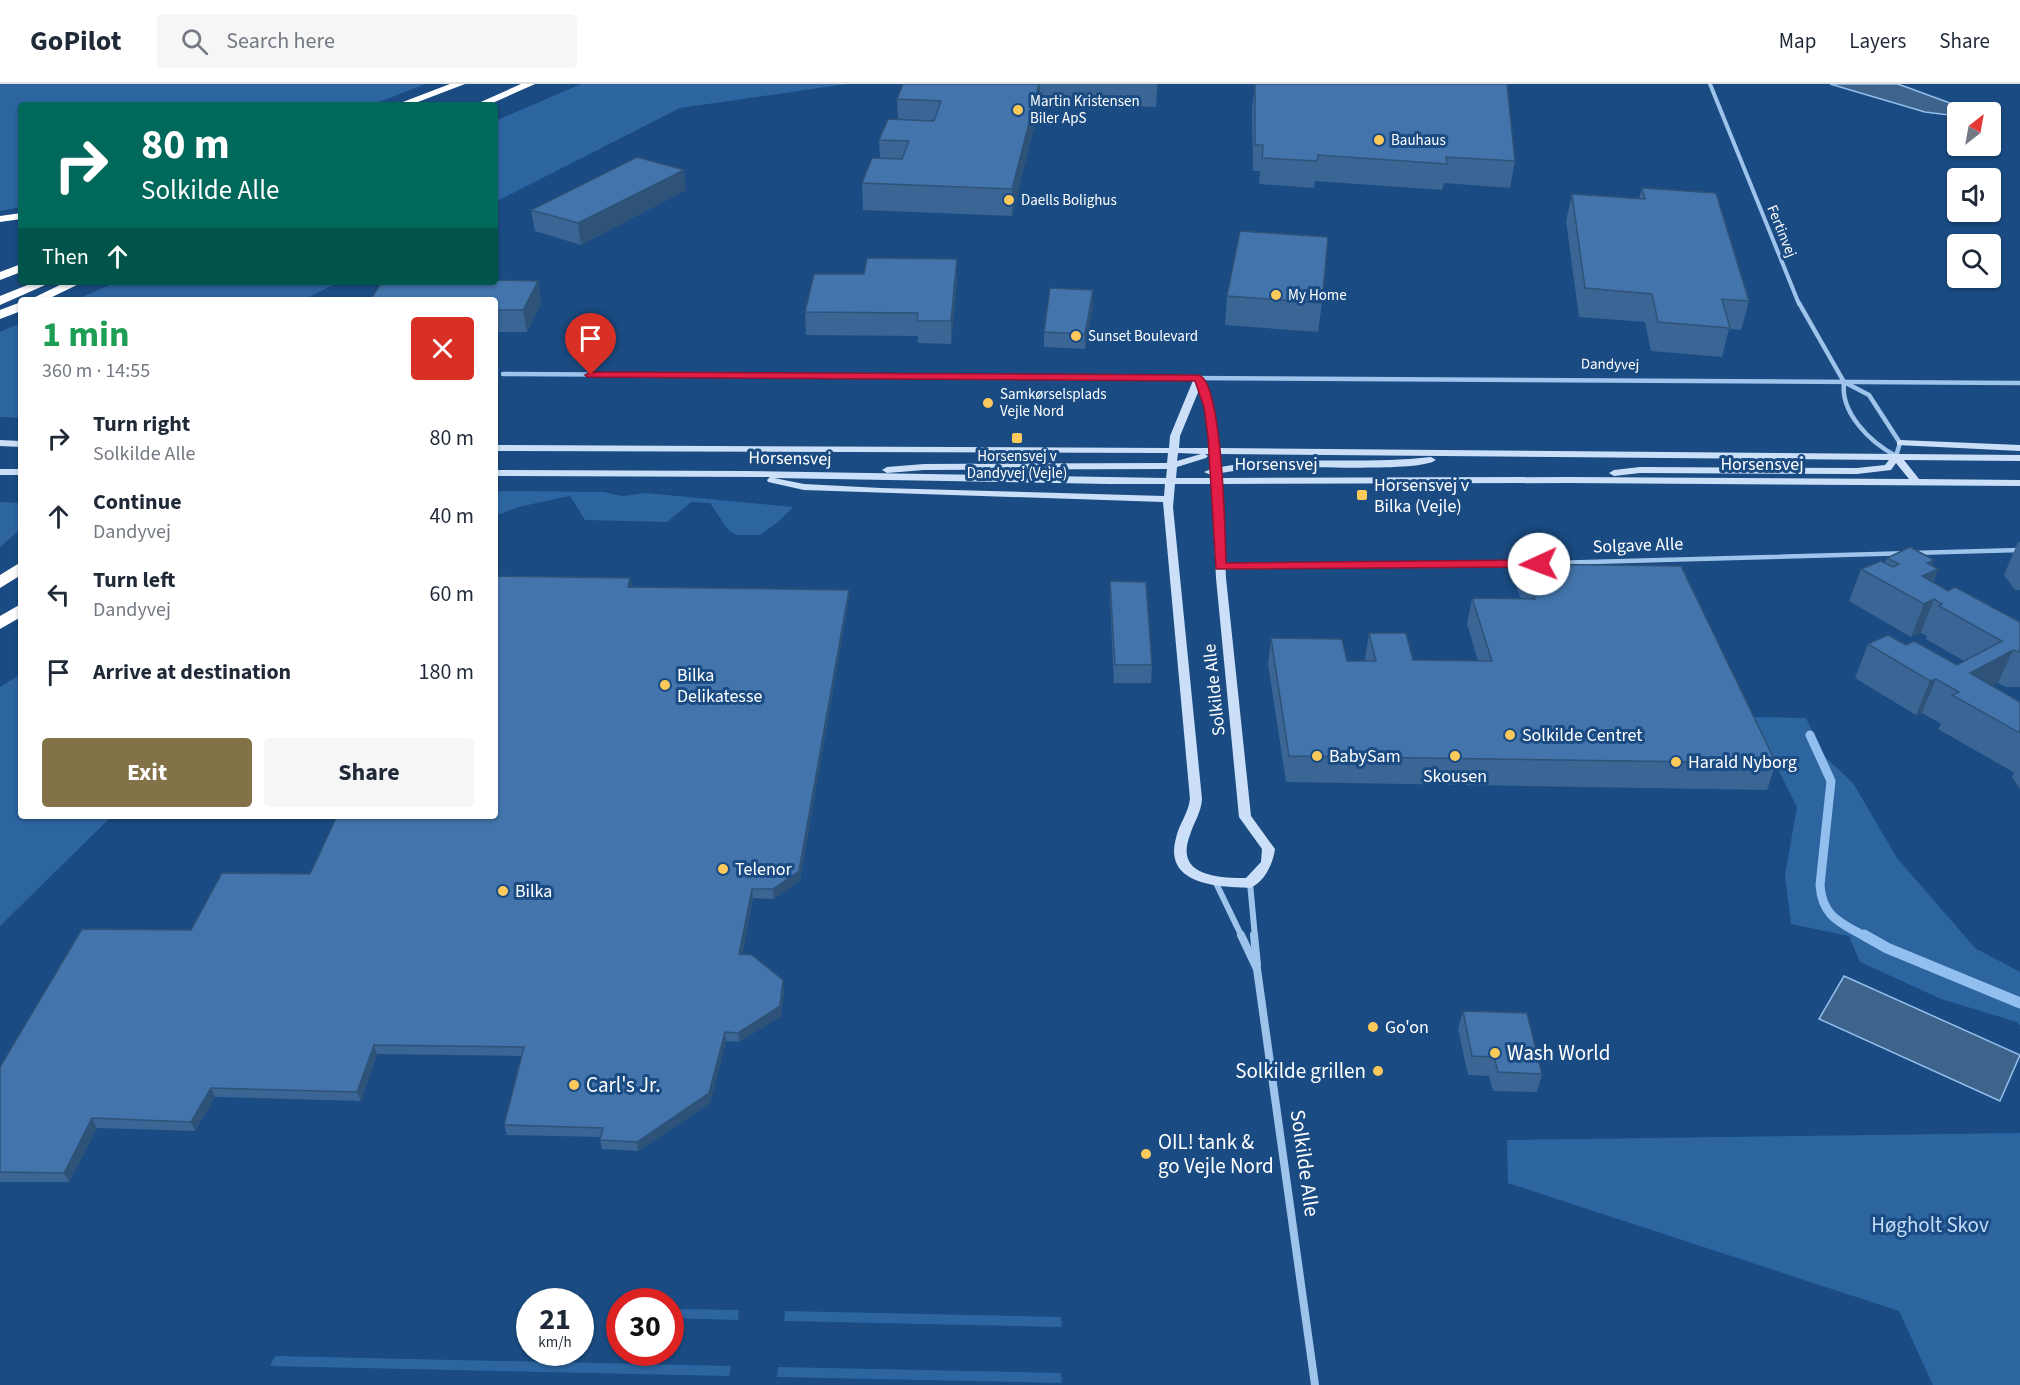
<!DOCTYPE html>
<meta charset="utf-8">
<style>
:root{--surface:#fff;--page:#f6f6f7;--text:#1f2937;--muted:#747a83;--line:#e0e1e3;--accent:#837147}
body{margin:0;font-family:"Source Sans 3",sans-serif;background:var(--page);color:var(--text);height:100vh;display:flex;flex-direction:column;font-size:22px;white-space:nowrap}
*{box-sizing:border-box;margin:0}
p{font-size:20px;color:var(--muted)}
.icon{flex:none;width:33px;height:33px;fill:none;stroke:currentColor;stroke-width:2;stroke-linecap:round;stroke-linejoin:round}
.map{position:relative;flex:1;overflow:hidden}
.details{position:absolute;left:18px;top:213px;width:480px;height:522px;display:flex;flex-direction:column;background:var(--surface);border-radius:6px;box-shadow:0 2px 4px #0004}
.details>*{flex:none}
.hud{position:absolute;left:18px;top:18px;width:480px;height:183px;border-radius:6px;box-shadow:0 2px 4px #0004;background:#00695c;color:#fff;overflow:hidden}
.needle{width:39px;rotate:31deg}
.tools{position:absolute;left:1947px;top:18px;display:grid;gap:12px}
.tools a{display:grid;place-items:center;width:54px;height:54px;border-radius:6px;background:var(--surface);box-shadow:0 2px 4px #0004;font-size:30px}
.speed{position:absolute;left:516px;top:1204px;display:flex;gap:12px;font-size:30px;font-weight:700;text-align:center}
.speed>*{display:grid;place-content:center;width:78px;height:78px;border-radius:50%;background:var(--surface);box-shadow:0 2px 4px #0004;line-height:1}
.speed small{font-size:15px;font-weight:400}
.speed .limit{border:9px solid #d22;background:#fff;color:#111}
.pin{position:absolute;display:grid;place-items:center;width:51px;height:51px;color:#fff;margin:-62px -26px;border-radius:50% 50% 50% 0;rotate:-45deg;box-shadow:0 0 6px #0007}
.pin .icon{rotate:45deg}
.me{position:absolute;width:66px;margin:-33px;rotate:268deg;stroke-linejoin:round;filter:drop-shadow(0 0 4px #0008)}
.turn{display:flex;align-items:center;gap:21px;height:126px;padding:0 24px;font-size:27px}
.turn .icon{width:78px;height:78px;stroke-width:2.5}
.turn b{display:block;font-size:42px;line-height:51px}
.then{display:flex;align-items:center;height:57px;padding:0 24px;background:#0003;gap:12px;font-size:22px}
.round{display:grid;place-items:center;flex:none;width:63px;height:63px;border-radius:6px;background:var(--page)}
.headline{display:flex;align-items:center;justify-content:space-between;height:102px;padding:0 24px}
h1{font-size:36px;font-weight:700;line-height:45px;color:#1e9e55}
.cta{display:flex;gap:12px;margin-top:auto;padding:12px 24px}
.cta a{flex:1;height:69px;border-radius:6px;background:var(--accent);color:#fff;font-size:24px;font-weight:700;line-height:69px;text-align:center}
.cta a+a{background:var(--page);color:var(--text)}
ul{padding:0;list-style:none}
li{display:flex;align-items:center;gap:18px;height:78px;padding:0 24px}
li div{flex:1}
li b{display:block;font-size:22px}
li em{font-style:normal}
header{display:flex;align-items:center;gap:36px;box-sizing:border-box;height:84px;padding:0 30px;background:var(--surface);border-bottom:2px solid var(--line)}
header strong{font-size:28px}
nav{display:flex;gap:33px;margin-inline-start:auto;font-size:21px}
.search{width:420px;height:54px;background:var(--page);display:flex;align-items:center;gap:15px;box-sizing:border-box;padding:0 21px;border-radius:6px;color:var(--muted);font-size:22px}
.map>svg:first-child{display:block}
</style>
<header>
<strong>GoPilot</strong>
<div class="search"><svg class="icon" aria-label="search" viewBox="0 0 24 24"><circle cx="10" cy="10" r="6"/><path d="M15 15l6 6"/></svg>Search here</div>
<nav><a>Map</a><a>Layers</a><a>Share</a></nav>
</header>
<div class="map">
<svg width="2020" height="1301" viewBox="0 0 2020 1301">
<rect width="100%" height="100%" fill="#1a4b82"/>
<g fill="#2d65a1">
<path d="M 0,0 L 426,0 L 371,21 L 21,21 L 21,123 L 0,127 Z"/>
<path d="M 581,0 L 847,0 L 680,24 L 495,118 L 495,37 Z"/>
<path d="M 117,198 L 339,198 L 303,216 L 75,216 Z"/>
<path d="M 21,239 L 21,334 L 0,333 L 0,248 Z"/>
<path d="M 495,407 L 604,408 L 622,412 L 646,409 L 793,423 L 778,438 L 760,451 L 737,451 L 729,447 L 710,419 L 691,418 L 667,438 L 585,436 L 570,412 L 518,423 L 495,432 Z"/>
<path d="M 0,418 L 21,419 L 21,445 L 0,463 Z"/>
<path d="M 21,590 L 21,732 L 112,732 L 0,842 L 0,603 Z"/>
<path d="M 1752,633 L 1806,634 L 1823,671 L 1853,699 L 1897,774 L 1975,864 L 2020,888 L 2020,942 L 2017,938 L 1941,915 L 1860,878 L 1849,852 L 1791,840 L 1785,791 L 1797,723 Z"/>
<path d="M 2020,1049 L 2020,1301 L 1933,1301 L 1899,1227 L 1508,1099 L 1507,1056 Z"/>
<path d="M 671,1225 L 739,1226 L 738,1236 L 671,1234 Z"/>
<path d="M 785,1227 L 1061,1233 L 1062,1243 L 784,1237 Z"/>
<path d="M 275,1272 L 731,1282 L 729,1292 L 270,1282 Z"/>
<path d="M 778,1283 L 1061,1289 L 1062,1299 L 777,1293 Z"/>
</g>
<g fill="#3f648c" stroke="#92bfed" stroke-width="1.5">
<path d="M 1830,0 L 1898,0 L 1969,26 L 1968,28 L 1958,28 L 1957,32 L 1925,28 Z"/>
<path d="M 1844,892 L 2020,971 L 2000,1017 L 1819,935 Z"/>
</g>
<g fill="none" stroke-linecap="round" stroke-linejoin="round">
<path stroke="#92bfed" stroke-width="9" d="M 1810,651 L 1831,697 L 1820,801 C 1822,833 1841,839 1866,853"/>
<path stroke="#92bfed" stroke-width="11" d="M 1864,851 L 1887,864 L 2020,919"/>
<path stroke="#9fc4eb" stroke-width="4" d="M 1710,0 L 1799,220"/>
<g stroke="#9fc4eb" stroke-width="4.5">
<path d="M 1799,219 L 1844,298"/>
<path d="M 503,290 L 2020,299"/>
<path d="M 1844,298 L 1869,311 L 1900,359 L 1896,372 C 1870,358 1840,329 1844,298 Z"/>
<path d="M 1220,483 L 1516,480 L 2020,466"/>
</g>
<g stroke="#9fc4eb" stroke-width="6">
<path d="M 1216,799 L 1242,853"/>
<path d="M 1250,799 L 1255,853"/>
</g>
<g stroke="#9fc4eb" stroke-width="8">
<path d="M 1241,851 L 1257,885 L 1315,1301"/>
<path d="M 1254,851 L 1257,881"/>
</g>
<g fill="#cbe0f8" fill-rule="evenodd">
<path d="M 1199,291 C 1214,299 1218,348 1219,364 L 2020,371 L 2020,377 L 1904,376 L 1919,395 L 2020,396 L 2020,402 L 1568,399 L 1221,400 L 1226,494 L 1251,732 L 1275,765 C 1273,779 1265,798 1250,804 C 1218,803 1163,801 1176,754 C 1179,740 1188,730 1190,715 L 1163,418 L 804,406 L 768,398 L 767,396 L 770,393 L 495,392 L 495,386 L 745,387 L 1166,394 L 1167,385 L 924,386 L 887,389 L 882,386 L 887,383 L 924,380 L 1167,379 L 1168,369 L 495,367 L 495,361 L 1169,364 L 1170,352 L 1194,294 ZM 1199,306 L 1205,323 L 1210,364 L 1179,364 L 1180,352 ZM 1178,369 L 1201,370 L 1177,377 ZM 1205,370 L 1210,370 L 1211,385 L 1204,388 L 1211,391 L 1211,394 L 1176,394 L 1177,383 L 1206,374 L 1208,372 ZM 1220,370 L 1889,376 L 1885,381 L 1857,384 L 1640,383 L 1614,386 L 1609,389 L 1614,392 L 1640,389 L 1857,390 L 1891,386 L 1896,379 L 1909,395 L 1568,393 L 1221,394 L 1221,389 C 1244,385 1266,384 1290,383 C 1315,382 1420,388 1436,376 L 1431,373 C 1361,381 1290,371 1220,383 ZM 774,394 L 1110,400 L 1165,400 L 1164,412 L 881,404 L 804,400 ZM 1175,400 L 1211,400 L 1216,494 L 1239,733 L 1262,765 L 1261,778 L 1246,794 C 1218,794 1174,792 1190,751 C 1194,738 1201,729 1202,715 L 1173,423 Z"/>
<path d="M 0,356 L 21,357 L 21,363 L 0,362 Z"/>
<path d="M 1900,356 L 2020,361 L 2020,367 L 1897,361 L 1897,357 Z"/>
<rect x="0" y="385" width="21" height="6"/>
</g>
<g fill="#fff" fill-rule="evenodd">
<path d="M 450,0 L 465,0 L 410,21 L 395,21 Z"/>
<path d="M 521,0 L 535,0 L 488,21 L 474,21 Z"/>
<path d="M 21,129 L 21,135 L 0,138 L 0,132 Z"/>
<path d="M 21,180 L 21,188 L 0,196 L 0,188 Z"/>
<path d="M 35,198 L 52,198 L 0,221 L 0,212 Z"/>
<path d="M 66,198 L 83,198 L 46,216 L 29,216 Z"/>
<path d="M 21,218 L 21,227 L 0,235 L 0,226 Z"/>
<path d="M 21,478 L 21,491 L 0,504 L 0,491 Z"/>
<path d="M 21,520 L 21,533 L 0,545 L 0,532 Z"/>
</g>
</g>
<g fill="#3a6594">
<path d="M 903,0 L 1158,0 L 1156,23 L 1040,19 L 1012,132 L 863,126 L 862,99 L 880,74 L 879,56 L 898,35 L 897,15 Z"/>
<path d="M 1255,0 L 1515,77 L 1510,104 L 1444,99 L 1442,106 L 1315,97 L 1314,104 L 1259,100 L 1260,87 L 1253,87 L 1252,25 Z"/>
<path d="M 684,86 L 686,106 L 581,161 L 535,147 L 531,126 Z"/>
<path d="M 1642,104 L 1749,217 L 1741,246 L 1729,245 L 1722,273 L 1651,267 L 1645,238 L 1579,233 L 1566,137 L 1572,110 L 1639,115 Z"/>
<path d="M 538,197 L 541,219 L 527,248 L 495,248 L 495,216 Z"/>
<path d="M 957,197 L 951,260 L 918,259 L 918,252 L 806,251 L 805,228 Z"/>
<path d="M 1093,206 L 1093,221 L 1085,265 L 1044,263 L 1044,248 Z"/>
<path d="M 1227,212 L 1322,219 L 1318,248 L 1225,241 Z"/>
<path d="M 2018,458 L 2020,458 L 2020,506 L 2015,506 L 2004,491 Z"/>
<path d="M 1887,474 L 1934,476 L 1932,482 L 1938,485 L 1933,499 L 1948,507 L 2020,538 L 2020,603 L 2006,603 L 1998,599 L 1993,602 L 2020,618 L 2020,705 L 2012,693 L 2014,690 L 2013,688 L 1938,645 L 1941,640 L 1922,629 L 1916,631 L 1855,594 L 1868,560 L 1906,561 L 1957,581 L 1964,577 L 1926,555 L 1927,552 L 1921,549 L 1911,553 L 1849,517 L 1861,485 L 1885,479 Z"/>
<path d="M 1522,480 L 1776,679 L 1767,706 L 1286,698 L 1268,580 L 1271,554 L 1347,577 L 1366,577 L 1365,575 L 1369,549 L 1413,576 L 1478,577 L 1467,540 L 1472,514 L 1521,515 L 1517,505 Z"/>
<path d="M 1110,497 L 1152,581 L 1151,599 L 1114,599 L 1110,514 Z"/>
<path d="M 632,503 L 849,514 L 800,796 L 774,815 L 753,814 L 742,870 L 784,906 L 781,932 L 739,958 L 726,957 L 710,1019 L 638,1067 L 602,1065 L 600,1056 L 601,1053 L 507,1051 L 504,1041 L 521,972 L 377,970 L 361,1017 L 215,1013 L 195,1047 L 97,1044 L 69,1098 L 0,1098 L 0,983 L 191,846 L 310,790 Z"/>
<path d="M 1463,927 L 1542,990 L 1537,1008 L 1493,1007 L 1489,992 L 1468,991 L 1458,945 Z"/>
</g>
<g fill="#2f5278">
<path d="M 1039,0 L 1040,0 L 1040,19 L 1012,132 L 1012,105 Z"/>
<path d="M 1157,0 L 1158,0 L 1156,23 Z"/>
<path d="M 684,86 L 686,106 L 581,161 L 578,139 Z"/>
<path d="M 957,175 L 957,197 L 951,260 L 951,237 Z"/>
<path d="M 538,197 L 541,219 L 527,248 L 523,226 Z"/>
<path d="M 1093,206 L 1093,221 L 1085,265 L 1085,250 Z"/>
<path d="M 1934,476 L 1929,489 L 1938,485 L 1925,518 L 1914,514 L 1927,479 Z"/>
<path d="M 630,494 L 632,502 L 628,503 Z"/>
<path d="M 849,506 L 849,514 L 800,796 L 774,815 L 773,805 Z"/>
<path d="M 1934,515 L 1921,549 L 1911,553 L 1924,520 Z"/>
<path d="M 2013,566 L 1998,599 L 1965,618 L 1970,589 Z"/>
<path d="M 1936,595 L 1922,629 L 1916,631 L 1930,597 Z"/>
<path d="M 752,805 L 753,814 L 741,879 L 739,870 Z"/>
<path d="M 783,896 L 784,906 L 781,932 L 739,958 L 738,949 Z"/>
<path d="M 725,948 L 726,957 L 710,1019 L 638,1067 L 637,1058 Z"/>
<path d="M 374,961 L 377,970 L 361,1017 L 357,1008 Z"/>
<path d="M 211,1004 L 215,1013 L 195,1047 L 191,1038 Z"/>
<path d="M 92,1034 L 97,1044 L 69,1098 L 64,1089 Z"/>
</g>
<g fill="#4375ac" stroke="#2f5278" stroke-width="1.5">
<path d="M 903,0 L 1039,0 L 1012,105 L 862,99 L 872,74 L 902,75 L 909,57 L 879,56 L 888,35 L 934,37 L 941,17 L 897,15 Z"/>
<path d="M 1255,0 L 1507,0 L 1515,77 L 1446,73 L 1447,80 L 1318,71 L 1317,77 L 1262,74 L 1263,61 L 1255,61 Z"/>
<path d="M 637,73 L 684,86 L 578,139 L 531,126 Z"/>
<path d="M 1642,104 L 1716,109 L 1749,217 L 1722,215 L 1730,244 L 1658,238 L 1652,210 L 1585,204 L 1572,110 L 1645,115 Z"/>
<path d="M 1240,147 L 1328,153 L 1322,219 L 1227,212 Z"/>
<path d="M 867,174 L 957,175 L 951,237 L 917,237 L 918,229 L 805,228 L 814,190 L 864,190 Z"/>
<path d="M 495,196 L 538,197 L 523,226 L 495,226 L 495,216 L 370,216 L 382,198 L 495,198 Z"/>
<path d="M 1050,204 L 1093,206 L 1085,250 L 1044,248 Z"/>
<path d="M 1910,463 L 1934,476 L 1927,479 L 1938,485 L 1922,492 L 1948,507 L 1955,503 L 2020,538 L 2020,568 L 2013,566 L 1970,589 L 2020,618 L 2020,649 L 1952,611 L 1959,608 L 1936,595 L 1930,597 L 1868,560 L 1888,551 L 1906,561 L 1914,557 L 1957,581 L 2002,557 L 1939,522 L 1942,520 L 1934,515 L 1924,520 L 1861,485 L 1881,477 L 1893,483 L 1899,480 L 1887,474 Z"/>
<path d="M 1522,480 L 1681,482 L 1776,679 L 1289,672 L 1271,554 L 1342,555 L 1347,577 L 1376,577 L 1369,549 L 1406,549 L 1413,576 L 1492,577 L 1472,514 L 1535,515 Z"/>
<path d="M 495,492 L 630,494 L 628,503 L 849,506 L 799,787 L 773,805 L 752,805 L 739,870 L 752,871 L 783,896 L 780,922 L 738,949 L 725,948 L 709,1009 L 637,1058 L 600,1056 L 603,1044 L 504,1041 L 524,963 L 374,961 L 357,1008 L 211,1004 L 191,1038 L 92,1034 L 64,1089 L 0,1088 L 0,983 L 82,845 L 191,846 L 222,789 L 310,790 L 337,732 L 495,732 Z"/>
<path d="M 1110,497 L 1146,498 L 1152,581 L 1115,581 Z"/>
<path d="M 1463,927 L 1527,929 L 1542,990 L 1498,988 L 1494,973 L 1472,972 Z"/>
</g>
<path fill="#e11d48" stroke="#92132f" stroke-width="1.5" d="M 591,288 L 1199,291 C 1223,300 1225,450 1226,479 L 1539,476 L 1545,480 L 1539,483 L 1216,485 L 1208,353 L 1204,323 L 1195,297 L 587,293 L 585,291 Z"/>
<g fill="#fdc95b" stroke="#1a4b82" stroke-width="2">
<circle cx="1018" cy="26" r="6"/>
<circle cx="1379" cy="56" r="6"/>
<circle cx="1009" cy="116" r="6"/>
<circle cx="1276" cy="211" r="6"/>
<circle cx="1076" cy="252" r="6"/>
<circle cx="988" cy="319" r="6"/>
<rect x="1011" y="348" width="12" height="12" rx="3"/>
<rect x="1356" y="405" width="12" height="12" rx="3"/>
<circle cx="665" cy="601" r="6"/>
<circle cx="1510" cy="651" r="6"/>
<circle cx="1317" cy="672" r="6"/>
<circle cx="1455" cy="672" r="6"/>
<circle cx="1676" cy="678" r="6"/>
<circle cx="723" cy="785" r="6"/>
<circle cx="503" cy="807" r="6"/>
<circle cx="1373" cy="943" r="6"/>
<circle cx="1495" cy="969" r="6"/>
<circle cx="1378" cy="987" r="6"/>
<circle cx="574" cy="1001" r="6"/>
<circle cx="1146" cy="1070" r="6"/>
</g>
<g text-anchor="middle" stroke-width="6" stroke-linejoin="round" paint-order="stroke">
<g font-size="15" fill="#fff" stroke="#1a4b82" text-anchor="start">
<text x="1030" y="22">Martin Kristensen<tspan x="1030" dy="17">Biler ApS</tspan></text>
<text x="1391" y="61">Bauhaus</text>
<text x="1021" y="121">Daells Bolighus</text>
<text x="1288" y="216">My Home</text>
<text x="1088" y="257">Sunset Boulevard</text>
<text x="1000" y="315">Samkørselsplads<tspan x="1000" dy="17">Vejle Nord</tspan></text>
<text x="1017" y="377" text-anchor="middle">Horsensvej v<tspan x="1017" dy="17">Dandyvej (Vejle)</tspan></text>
</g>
<g font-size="15" fill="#fff" stroke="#1a4b82">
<text transform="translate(1782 147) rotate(68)" y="5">Fertinvej</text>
<text transform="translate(1610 280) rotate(1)" y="5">Dandyvej</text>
</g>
<g font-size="18" fill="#fff" stroke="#1a4b82">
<text transform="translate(790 374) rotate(1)" y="6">Horsensvej</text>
<text x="1276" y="386">Horsensvej</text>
<text x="1762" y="386">Horsensvej</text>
<text transform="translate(1638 461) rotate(-2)" y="6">Solgave Alle</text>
<text transform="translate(1214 606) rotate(-96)" y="6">Solkilde Alle</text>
</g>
<g font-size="18" fill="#fff" stroke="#1a4b82" text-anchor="start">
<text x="1374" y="407">Horsensvej v<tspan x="1374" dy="21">Bilka (Vejle)</tspan></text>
<text x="677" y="597">Bilka<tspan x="677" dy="21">Delikatesse</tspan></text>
<text x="1522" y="657">Solkilde Centret</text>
<text x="1329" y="678">BabySam</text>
<text x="1688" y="684">Harald Nyborg</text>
<text x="1455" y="698" text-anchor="middle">Skousen</text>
<text x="735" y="791">Telenor</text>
<text x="515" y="813">Bilka</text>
<text x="1385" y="949">Go'on</text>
</g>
<g font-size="21" fill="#fff" stroke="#1a4b82" text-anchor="start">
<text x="1507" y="976">Wash World</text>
<text x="1366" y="994" text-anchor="end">Solkilde grillen</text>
<text x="586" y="1008">Carl's Jr.</text>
<text x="1158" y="1065">OIL! tank &amp;<tspan x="1158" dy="24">go Vejle Nord</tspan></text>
</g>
<g font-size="21" fill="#fff" stroke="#1a4b82">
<text transform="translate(1305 1079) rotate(82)" y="7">Solkilde Alle</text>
</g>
<g font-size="21" fill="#c4ddf8" stroke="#1a4b82">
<text x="1930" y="1148">Høgholt Skov</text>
</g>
</g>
</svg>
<div class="tools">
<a><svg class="needle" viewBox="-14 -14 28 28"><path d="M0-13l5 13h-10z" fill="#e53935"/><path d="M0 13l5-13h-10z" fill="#747a83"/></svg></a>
<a><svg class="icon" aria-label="sound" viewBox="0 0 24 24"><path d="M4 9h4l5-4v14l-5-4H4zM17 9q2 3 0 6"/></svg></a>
<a><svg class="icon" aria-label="search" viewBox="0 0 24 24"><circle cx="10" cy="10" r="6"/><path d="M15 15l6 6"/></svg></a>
</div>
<div class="speed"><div>21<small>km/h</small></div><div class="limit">30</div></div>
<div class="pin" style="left:591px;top:291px;background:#d93025"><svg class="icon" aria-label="arrive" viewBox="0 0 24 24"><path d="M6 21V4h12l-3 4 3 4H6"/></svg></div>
<svg class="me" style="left:1539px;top:480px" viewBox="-20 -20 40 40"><circle r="19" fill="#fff"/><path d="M0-13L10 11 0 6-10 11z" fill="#e11d48"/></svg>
<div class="hud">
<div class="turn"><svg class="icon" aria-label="right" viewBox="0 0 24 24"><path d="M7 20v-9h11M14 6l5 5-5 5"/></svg><div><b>80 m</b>Solkilde Alle</div></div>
<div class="then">Then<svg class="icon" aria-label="ahead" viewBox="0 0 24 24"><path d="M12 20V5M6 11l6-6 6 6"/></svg></div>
</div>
<section class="details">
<div class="headline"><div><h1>1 min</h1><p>360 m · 14:55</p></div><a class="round" style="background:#d93025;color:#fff"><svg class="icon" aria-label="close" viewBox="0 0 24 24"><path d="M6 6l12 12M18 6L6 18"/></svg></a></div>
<ul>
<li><svg class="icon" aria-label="right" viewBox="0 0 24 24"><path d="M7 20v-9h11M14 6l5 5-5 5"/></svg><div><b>Turn right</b><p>Solkilde Alle</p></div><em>80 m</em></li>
<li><svg class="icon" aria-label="ahead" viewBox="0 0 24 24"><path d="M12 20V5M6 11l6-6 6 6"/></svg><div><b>Continue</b><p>Dandyvej</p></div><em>40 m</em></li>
<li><svg class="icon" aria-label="left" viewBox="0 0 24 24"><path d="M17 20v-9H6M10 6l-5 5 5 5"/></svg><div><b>Turn left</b><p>Dandyvej</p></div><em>60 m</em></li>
<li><svg class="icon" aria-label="arrive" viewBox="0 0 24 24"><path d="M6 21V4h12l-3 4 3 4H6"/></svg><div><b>Arrive at destination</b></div><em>180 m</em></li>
</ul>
<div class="cta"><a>Exit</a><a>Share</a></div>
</section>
</div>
